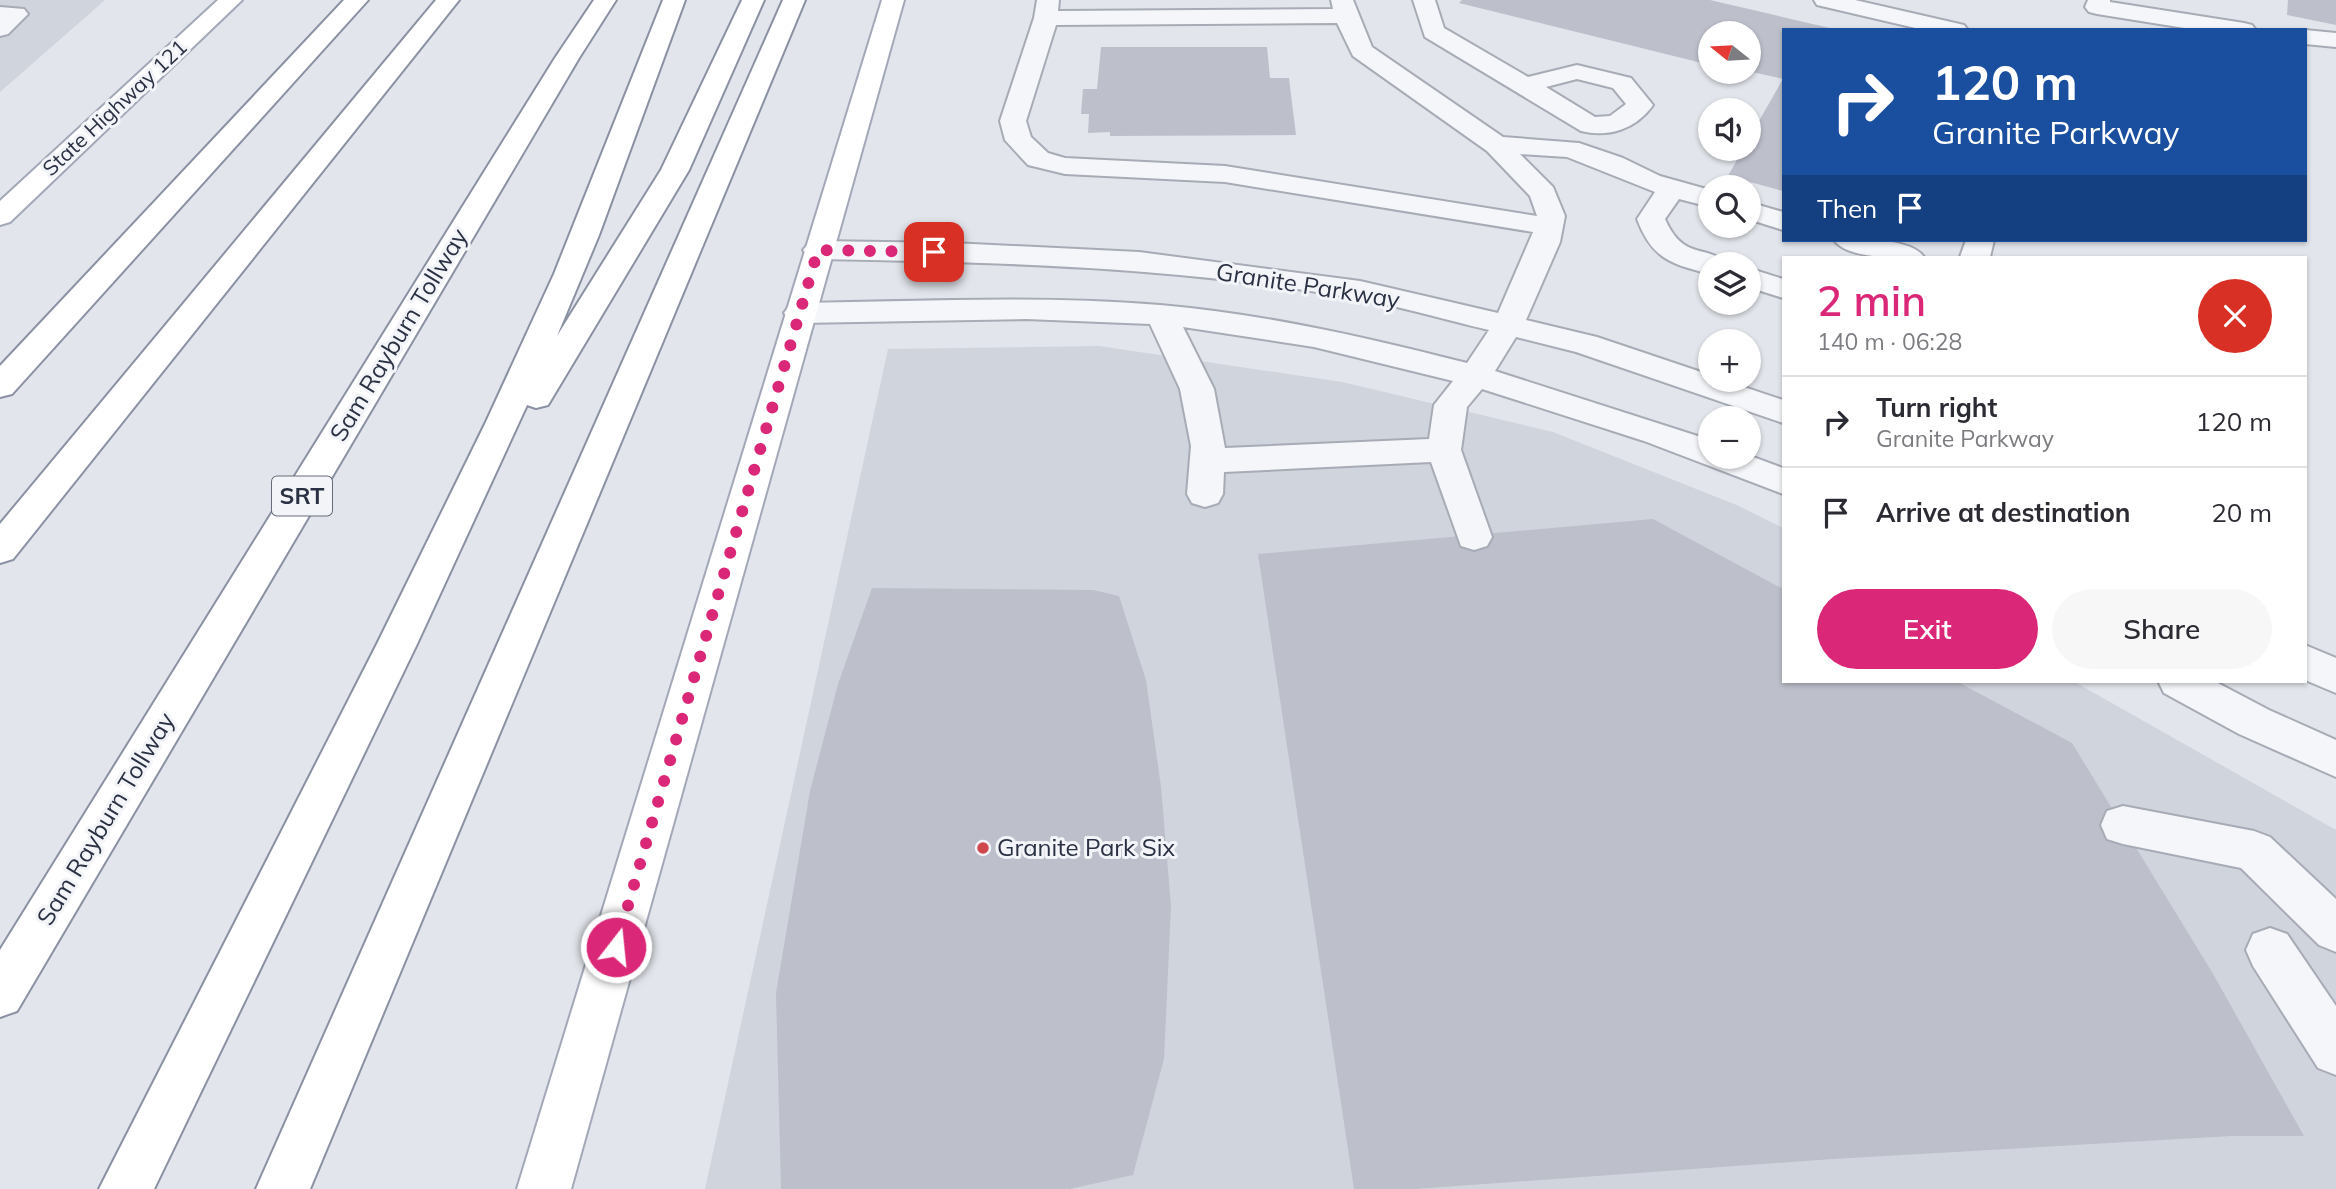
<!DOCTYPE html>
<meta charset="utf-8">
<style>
:root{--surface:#fff;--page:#f7f7f7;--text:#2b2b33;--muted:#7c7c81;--line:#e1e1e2;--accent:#db2777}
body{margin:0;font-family:Mulish,sans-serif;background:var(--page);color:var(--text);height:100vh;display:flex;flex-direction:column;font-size:26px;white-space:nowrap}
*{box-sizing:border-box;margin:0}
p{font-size:23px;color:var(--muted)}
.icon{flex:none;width:38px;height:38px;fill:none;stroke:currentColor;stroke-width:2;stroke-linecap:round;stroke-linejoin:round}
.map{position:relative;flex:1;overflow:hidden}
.sheet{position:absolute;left:1782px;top:256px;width:525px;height:427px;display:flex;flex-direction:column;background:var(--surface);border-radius:0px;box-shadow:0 2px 5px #0004}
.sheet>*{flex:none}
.banner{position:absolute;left:1782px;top:28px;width:525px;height:214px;border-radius:0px;box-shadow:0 2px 5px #0004;background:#1a4fa0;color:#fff;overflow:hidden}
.needle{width:46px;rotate:288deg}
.fabs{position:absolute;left:1698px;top:21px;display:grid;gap:14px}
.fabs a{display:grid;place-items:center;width:63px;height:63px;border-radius:50%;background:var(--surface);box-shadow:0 2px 5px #0004;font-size:35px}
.pin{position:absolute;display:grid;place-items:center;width:60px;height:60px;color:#fff;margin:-30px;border-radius:14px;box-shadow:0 4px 10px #0006}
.me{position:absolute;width:77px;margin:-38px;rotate:16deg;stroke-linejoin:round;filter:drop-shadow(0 0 5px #0008)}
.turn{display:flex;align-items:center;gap:24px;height:147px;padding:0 35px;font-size:32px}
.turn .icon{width:91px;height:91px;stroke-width:2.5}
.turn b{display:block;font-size:49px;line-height:60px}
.then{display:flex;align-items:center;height:66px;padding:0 35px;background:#0003;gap:14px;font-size:26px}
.round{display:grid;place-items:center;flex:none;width:74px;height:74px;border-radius:37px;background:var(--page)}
.headline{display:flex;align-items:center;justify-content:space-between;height:119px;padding:0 35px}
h1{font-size:42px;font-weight:600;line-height:52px;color:var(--accent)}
.cta{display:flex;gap:14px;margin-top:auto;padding:14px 35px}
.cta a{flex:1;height:80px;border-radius:42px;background:var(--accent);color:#fff;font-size:28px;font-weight:600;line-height:80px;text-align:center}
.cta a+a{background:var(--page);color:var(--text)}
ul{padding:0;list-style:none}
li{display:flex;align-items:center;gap:21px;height:91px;padding:0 35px;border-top:2px solid var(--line)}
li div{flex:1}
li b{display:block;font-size:26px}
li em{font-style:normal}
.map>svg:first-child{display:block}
</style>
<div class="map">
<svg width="2336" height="1189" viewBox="0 0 2336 1189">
<rect width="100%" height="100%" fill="#e2e5eb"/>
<g fill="#d0d4dd">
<path d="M 0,0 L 105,0 L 0,92 Z"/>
<path d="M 1099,346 L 1342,382 L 1553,432 L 1739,506 L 1783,528 L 1783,681 L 2073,681 L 2336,830 L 2336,1189 L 705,1189 L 888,349 Z"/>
</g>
<g fill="#bdc0cb">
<path d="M 1462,0 L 1710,0 L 1834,29 L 1783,30 L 1783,191 L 1728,176 L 1743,149 L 1748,149 L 1748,140 L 1783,79 L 1748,71 L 1748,33 L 1710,33 L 1710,61 L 1706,64 L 1459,3 Z"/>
<path d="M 2288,0 L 2336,0 L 2336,25 L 2287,15 Z"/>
<path d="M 1101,47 L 1267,47 L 1270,78 L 1289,78 L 1296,135 L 1110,136 L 1110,132 L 1088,133 L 1089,114 L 1081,114 L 1083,89 L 1097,89 Z"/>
<path d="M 1653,519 L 1783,589 L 1783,681 L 1956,681 L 2072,743 L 2212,972 L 2304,1136 L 2231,1136 L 1833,1159 L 1415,1189 L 1354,1189 L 1258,554 Z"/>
<path d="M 872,588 L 1093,590 L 1119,596 L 1146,680 L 1161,787 L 1171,906 L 1164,1059 L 1133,1175 L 1070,1189 L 781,1189 L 776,993 L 810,791 L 838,684 Z"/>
</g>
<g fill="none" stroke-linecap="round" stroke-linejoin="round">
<g stroke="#a7abb5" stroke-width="4">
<g id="minor">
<path d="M 1037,0 L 1059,0 L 1058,11 L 1333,9 L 1331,0 L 1353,0 L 1372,47 L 1503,137 L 1579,143 L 1623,158 L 1660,176 L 1710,190 L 1710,207 L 1679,199 L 1665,219 C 1684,263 1710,243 1724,264 L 1710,264 L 1710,274 C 1671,264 1652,259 1637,219 L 1655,192 L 1567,157 L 1520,154 L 1553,187 L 1565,216 L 1560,242 L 1526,320 L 1597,337 L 1710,375 L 1710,380 L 1723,380 L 1783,400 L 1783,423 L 1576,352 L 1516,337 L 1495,371 L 1710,440 L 1710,457 L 1748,455 L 1783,468 L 1783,494 L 1644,441 L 1482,389 L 1467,407 L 1461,450 L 1492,537 L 1487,546 L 1474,550 L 1461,546 L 1431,462 L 1224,472 L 1223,494 L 1218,503 L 1205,507 L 1192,503 L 1187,494 L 1191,446 L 1180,389 L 1150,324 L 1026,319 L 800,323 L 789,320 L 784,313 L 789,306 L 800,303 C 920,301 1041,295 1160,305 C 1264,314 1366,337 1467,363 L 1489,330 C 1446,320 1403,307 1359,299 C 1181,267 999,262 818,259 L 808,256 L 803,250 L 808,244 L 818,241 L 952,243 L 1139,252 L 1360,281 L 1498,313 L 1533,232 L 1225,182 L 1065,174 L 1028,165 L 1005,140 L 1000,121 L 1034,18 ZM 1337,23 L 1353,56 L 1487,151 L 1530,196 L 1537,216 L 1225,166 L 1065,158 L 1048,153 L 1031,137 L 1026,121 L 1056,25 ZM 1183,327 L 1314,347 L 1453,381 L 1434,405 L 1429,439 L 1225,448 L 1214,389 Z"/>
<path d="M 1413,0 L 1435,0 L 1444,28 L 1528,77 L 1577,65 L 1631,78 L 1653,105 C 1636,129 1609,138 1581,131 L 1425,37 ZM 1577,79 L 1613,88 L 1626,104 L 1610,116 L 1595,117 L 1546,87 Z"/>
<path d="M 1814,0 L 1855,0 L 1964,25 L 1968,30 L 1924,30 L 1817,5 Z"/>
<path d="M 2088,0 L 2110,0 L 2110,2 L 2244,23 L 2252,25 L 2256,30 L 2197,30 L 2097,14 L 2089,12 L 2085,7 Z"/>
<path d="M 0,7 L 24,9 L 28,14 L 8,34 L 0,36 Z"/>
<path d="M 2305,30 L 2336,33 L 2336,47 L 2305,44 Z"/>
<path d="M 1748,202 L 1783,212 L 1783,230 L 1748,219 Z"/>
<path d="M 1834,240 C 1856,239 1910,237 1924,257 C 1902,258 1848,260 1834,240 Z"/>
<path d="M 1966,240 L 1994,240 L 1990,257 L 1960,257 Z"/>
<path d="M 1748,268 L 1783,279 L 1783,298 L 1748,287 Z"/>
<path d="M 2305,645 L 2336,658 L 2336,693 L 2305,680 Z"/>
<path d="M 2158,681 L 2214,681 L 2269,710 L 2336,740 L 2336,777 L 2239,734 L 2164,693 Z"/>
<path d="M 2123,806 L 2254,831 L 2270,837 L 2336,899 L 2336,952 L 2319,945 L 2241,868 L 2123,844 L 2107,839 L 2101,825 L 2107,811 Z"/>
<path d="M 2270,928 L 2287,934 L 2336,1006 L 2336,1075 L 2318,1068 L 2253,966 L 2246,950 L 2253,934 Z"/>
</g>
</g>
<g stroke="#a2a8b7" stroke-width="4">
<g id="major">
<path d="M 218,0 L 242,0 L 10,222 L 0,225 L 0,201 Z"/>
<path d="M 882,0 L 904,0 L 571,1189 L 517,1189 Z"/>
</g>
</g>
<g stroke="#8a91a2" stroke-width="4">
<g id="highway">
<path d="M 344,0 L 368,0 L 12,394 L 0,397 L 0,366 Z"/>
<path d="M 436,0 L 459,0 L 13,559 L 0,563 L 0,524 Z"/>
<path d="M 594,0 L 616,0 L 579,58 L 17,1011 L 0,1017 L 0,950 L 555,58 Z"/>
<path d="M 663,0 L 685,0 L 599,235 L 557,336 L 661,170 L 742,0 L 764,0 L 689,170 L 548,405 L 536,408 L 527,405 L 417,644 L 154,1189 L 99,1189 L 377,644 L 485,424 L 554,274 Z"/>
<path d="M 783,0 L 805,0 L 310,1189 L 256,1189 Z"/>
</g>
</g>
<use href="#minor" fill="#f5f6f9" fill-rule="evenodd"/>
<use href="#major" fill="#fff" fill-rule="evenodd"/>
<use href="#highway" fill="#fff" fill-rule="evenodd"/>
</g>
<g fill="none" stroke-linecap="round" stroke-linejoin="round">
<path stroke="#db2777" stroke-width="12" stroke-dasharray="0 21.6" d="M 616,947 L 818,250 L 934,252"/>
</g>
<circle fill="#d0484e" stroke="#f2f4f8" stroke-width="2.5" cx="983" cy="848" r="7"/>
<g text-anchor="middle" stroke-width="6" stroke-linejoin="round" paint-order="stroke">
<g font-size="21" fill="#2a3143" stroke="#f2f4f8">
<text transform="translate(115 108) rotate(-43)" y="7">State Highway 121</text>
</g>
<rect fill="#f2f4f8" stroke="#666c79" stroke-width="2" x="272" y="476.5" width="60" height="39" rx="5"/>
<g font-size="23" font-weight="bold" fill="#2a3143">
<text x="302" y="504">SRT</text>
</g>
<g font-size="24" fill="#2a3143" stroke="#f2f4f8">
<text transform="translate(1308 286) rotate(9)" y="8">Granite Parkway</text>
<text transform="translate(399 335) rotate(-59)" y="8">Sam Rayburn Tollway</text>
<text transform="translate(106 819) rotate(-59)" y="8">Sam Rayburn Tollway</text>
</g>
<g font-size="24" fill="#2a3143" stroke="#f2f4f8" text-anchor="start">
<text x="997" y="856">Granite Park Six</text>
</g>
</g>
</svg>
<div class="fabs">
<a><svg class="needle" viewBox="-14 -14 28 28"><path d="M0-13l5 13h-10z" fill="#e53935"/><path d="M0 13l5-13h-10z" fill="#7c7c81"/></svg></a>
<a><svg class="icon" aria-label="sound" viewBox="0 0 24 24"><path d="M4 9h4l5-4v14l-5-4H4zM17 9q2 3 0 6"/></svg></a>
<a><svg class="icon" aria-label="search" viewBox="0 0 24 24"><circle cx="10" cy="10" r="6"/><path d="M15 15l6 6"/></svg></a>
<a><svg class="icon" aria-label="layers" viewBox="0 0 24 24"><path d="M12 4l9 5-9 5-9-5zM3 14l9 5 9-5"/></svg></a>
<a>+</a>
<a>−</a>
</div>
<div class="pin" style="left:934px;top:252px;background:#d93025"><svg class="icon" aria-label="arrive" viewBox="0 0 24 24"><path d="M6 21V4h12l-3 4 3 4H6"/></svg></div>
<svg class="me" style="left:616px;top:947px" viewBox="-20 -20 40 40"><circle r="17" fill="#db2777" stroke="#fff" stroke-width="3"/><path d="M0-11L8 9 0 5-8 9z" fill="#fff"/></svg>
<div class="banner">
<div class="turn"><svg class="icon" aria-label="right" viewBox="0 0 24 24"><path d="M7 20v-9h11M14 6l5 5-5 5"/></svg><div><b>120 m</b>Granite Parkway</div></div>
<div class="then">Then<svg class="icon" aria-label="arrive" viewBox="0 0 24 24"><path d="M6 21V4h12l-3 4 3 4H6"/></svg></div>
</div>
<section class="sheet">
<div class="headline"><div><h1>2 min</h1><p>140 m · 06:28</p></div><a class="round" style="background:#d93025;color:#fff"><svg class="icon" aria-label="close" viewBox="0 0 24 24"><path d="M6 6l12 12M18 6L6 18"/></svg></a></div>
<ul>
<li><svg class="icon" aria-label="right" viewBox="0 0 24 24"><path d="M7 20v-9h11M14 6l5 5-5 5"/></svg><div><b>Turn right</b><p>Granite Parkway</p></div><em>120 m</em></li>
<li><svg class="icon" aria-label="arrive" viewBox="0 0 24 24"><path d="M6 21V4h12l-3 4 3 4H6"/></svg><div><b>Arrive at destination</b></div><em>20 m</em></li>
</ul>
<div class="cta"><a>Exit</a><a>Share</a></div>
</section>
</div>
